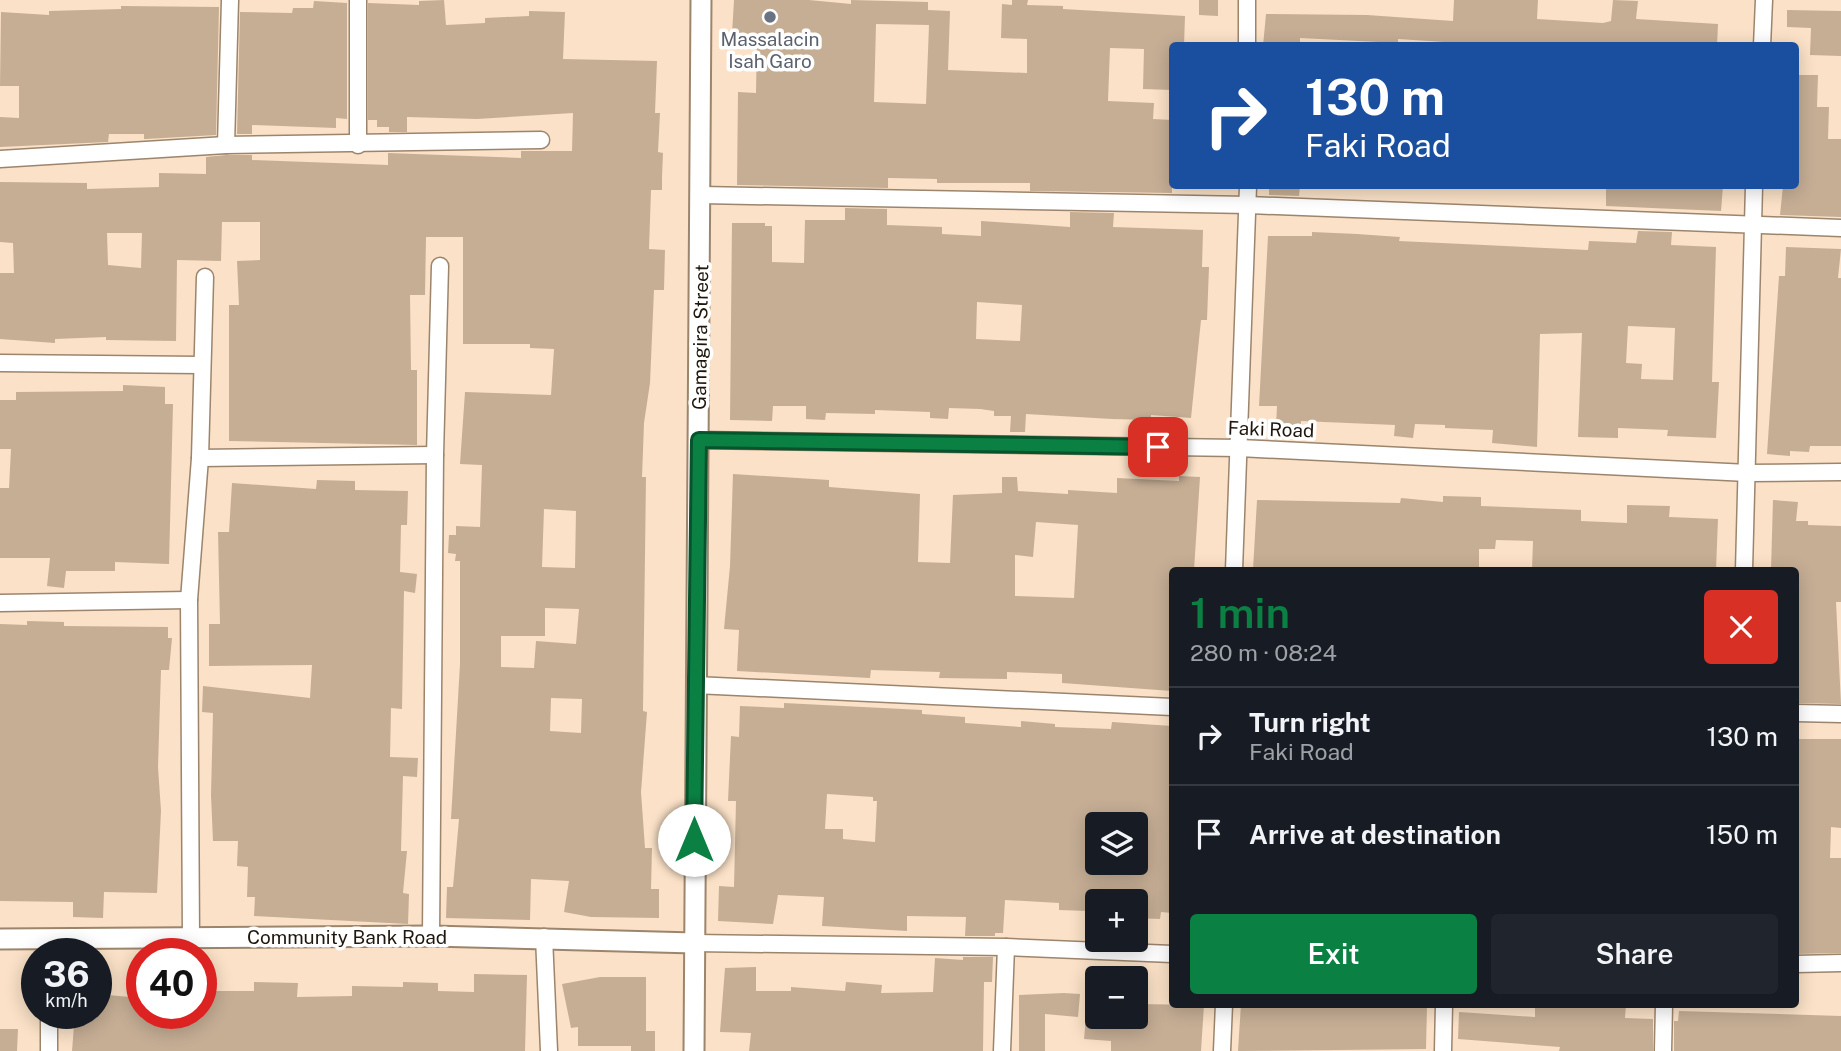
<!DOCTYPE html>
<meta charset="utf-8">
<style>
:root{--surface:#171b24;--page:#20242c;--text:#f1f3f6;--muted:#9ea1a6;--line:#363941;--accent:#0b8043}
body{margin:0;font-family:"Public Sans",sans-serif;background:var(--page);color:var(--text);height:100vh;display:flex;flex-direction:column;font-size:26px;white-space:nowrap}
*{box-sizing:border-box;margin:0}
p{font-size:23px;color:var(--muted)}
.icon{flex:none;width:38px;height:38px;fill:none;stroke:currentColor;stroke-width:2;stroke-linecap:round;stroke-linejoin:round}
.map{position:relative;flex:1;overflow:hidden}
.drawer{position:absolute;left:1169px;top:567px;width:630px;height:441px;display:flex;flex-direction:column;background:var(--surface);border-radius:7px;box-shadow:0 4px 18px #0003}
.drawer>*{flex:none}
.banner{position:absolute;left:1169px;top:42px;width:630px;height:147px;border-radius:7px;box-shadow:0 4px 18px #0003;background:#1a4fa0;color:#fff;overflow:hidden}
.tools{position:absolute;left:1085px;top:812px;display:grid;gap:14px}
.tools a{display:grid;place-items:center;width:63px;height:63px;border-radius:7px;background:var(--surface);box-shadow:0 4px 18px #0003;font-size:35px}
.speed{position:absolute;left:21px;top:938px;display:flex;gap:14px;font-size:35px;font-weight:700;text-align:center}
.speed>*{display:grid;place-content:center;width:91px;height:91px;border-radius:50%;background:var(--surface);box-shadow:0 4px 18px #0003;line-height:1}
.speed small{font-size:18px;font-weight:400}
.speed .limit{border:10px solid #d22;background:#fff;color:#111}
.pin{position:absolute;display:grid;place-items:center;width:60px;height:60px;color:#fff;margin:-30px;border-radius:14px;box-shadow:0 4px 10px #0006}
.me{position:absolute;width:77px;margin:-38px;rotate:0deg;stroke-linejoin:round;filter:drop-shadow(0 0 5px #0008)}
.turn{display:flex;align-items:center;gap:24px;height:147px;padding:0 21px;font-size:32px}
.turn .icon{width:91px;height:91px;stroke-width:2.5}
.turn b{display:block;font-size:49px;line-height:60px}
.round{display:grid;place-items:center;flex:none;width:74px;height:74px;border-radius:7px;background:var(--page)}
.summary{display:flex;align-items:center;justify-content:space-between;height:119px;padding:0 21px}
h1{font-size:42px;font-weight:600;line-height:52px;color:var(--accent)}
.action{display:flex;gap:14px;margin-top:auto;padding:14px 21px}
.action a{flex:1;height:80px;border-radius:7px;background:var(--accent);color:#fff;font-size:28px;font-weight:600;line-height:80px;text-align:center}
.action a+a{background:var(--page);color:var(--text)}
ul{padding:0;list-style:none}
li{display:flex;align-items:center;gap:21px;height:98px;padding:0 21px;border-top:2px solid var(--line)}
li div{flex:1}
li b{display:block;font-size:26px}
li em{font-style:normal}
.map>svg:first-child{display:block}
</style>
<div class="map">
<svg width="1841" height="1051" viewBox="0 0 1841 1051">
<rect width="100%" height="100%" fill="#fae1c7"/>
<g fill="#c6ae95" fill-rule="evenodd">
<path d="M 444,0 L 446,25 L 485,23 L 485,18 L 529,16 L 529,11 L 565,12 L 563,59 L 657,61 L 655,113 L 660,113 L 658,152 L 663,153 L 662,177 L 662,190 L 651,190 L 649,249 L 665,250 L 664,290 L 654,290 L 650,383 L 644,423 L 642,477 L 646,477 L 643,711 L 647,712 L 641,792 L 645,848 L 652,848 L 651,889 L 659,889 L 659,918 L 591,917 L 564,912 L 569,881 L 531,879 L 530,920 L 446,918 L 447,887 L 453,887 L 459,819 L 451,819 L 460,664 L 460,561 L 455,561 L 456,554 L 448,553 L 449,535 L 456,535 L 456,526 L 480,527 L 482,465 L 460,464 L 465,392 L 551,395 L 554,349 L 530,348 L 530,344 L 463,344 L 463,237 L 426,237 L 425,295 L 410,295 L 411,370 L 417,370 L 417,445 L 229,441 L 229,305 L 239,305 L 237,261 L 260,260 L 260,222 L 222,222 L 221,261 L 177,260 L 176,341 L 106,340 L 106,337 L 55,339 L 55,343 L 0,339 L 0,273 L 14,273 L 13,243 L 0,242 L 0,182 L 87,183 L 87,189 L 159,187 L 159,173 L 206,174 L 206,157 L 226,155 L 252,155 L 252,160 L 388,165 L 388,153 L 521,158 L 521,151 L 572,151 L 573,113 L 477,119 L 407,117 L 407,132 L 389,132 L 389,127 L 377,127 L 377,120 L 368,120 L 368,3 L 419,5 L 419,1 ZM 107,233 L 142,233 L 141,268 L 108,265 ZM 544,509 L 576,511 L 575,568 L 542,567 ZM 545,608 L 579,609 L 576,644 L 536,641 L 534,668 L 501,667 L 501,636 L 545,636 ZM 551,698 L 582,699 L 581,733 L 550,731 Z"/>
<path d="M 734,0 L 809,0 L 851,4 L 851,0 L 928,2 L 928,10 L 950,11 L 948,70 L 1027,73 L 1027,39 L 1001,38 L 1002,4 L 1012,5 L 1012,0 L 1028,0 L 1027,5 L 1063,6 L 1063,9 L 1185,16 L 1184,46 L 1172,46 L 1172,90 L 1143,89 L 1144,49 L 1110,48 L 1108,101 L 1154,103 L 1153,119 L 1172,120 L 1172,193 L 1030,191 L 1030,183 L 937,183 L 937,179 L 888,178 L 888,188 L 737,185 L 738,92 L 756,93 L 757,35 L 732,34 ZM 876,24 L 929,25 L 926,104 L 874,102 Z"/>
<path d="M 1199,0 L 1218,0 L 1218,16 L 1199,15 Z"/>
<path d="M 1454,0 L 1538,0 L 1537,19 L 1603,23 L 1611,21 L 1613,0 L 1638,1 L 1636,19 L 1718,24 L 1717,46 L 1458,46 L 1459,43 L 1398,39 L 1398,43 L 1300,38 L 1300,46 L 1263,46 L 1266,14 L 1367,15 L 1453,21 Z"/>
<path d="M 314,1 L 347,3 L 347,119 L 336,118 L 336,128 L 252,125 L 252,134 L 237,134 L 240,12 L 292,13 L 293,8 L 313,8 Z"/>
<path d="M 121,6 L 219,7 L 216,135 L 146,139 L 144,139 L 144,134 L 109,134 L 108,142 L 0,147 L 0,117 L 19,118 L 19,86 L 0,86 L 1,12 L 49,15 L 49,11 L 121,9 Z"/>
<path d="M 1787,10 L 1841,11 L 1841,56 L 1810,55 L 1811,28 L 1787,27 Z"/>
<path d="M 1796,75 L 1818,75 L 1817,107 L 1829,107 L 1828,139 L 1841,139 L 1841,217 L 1780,215 L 1783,186 L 1796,186 Z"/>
<path d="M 1269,186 L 1300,186 L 1299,196 L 1269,195 Z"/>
<path d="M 1606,186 L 1723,186 L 1721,211 L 1606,206 Z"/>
<path d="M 845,208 L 887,209 L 887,225 L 942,227 L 942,234 L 981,236 L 981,221 L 1070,227 L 1070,212 L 1114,213 L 1113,227 L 1203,230 L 1202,267 L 1209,267 L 1207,320 L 1201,320 L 1191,418 L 1151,415 L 1151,420 L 1112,419 L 1026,414 L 1025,432 L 1010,432 L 1011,416 L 994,416 L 994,411 L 980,409 L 949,408 L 948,419 L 930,418 L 930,412 L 875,410 L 875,414 L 826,413 L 825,420 L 806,419 L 806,406 L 773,406 L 772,421 L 730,420 L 732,223 L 765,223 L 765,226 L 772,226 L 772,262 L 804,263 L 805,220 L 845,220 ZM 977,302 L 1022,305 L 1020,341 L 976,339 Z"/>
<path d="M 1638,231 L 1672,232 L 1671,245 L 1716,247 L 1712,382 L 1719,382 L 1716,438 L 1667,436 L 1668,430 L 1618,428 L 1618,438 L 1578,437 L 1582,333 L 1540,334 L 1537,447 L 1492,443 L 1493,430 L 1445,428 L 1445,425 L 1415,424 L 1413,438 L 1394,436 L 1395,425 L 1301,421 L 1301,429 L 1276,427 L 1277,406 L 1259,406 L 1268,236 L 1312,236 L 1312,232 L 1357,234 L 1400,237 L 1399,241 L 1588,250 L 1589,241 L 1636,243 ZM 1628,326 L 1675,328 L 1673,380 L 1641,379 L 1642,364 L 1626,363 Z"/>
<path d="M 1786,247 L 1841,249 L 1838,278 L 1841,278 L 1841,446 L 1810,446 L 1809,452 L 1790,451 L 1790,456 L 1767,454 L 1779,276 L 1785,276 Z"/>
<path d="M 123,385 L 165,387 L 165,404 L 173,404 L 169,564 L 115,562 L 115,571 L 66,571 L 64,588 L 47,586 L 50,558 L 0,558 L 0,488 L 9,488 L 11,449 L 0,449 L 0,400 L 16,400 L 16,392 L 123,391 Z"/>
<path d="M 733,474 L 829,480 L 829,487 L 920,494 L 918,562 L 950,563 L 953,495 L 1002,493 L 1002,477 L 1017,477 L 1018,491 L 1068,494 L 1068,490 L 1117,493 L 1117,478 L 1179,481 L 1179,476 L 1200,477 L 1194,570 L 1172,570 L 1172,691 L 1062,683 L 1062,674 L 1007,672 L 1007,679 L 939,678 L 940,672 L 871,670 L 870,678 L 737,671 L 739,630 L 724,629 L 730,566 ZM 1036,522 L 1078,525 L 1074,598 L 1015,596 L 1015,555 L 1033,557 Z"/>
<path d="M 317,480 L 355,481 L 355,490 L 408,491 L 407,525 L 401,525 L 400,572 L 417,574 L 415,593 L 404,591 L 402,709 L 391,708 L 390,757 L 418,758 L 417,777 L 403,776 L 401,851 L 407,851 L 403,893 L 409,894 L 408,924 L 254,916 L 255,897 L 247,897 L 248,867 L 237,866 L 238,841 L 213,841 L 211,795 L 213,713 L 202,712 L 203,686 L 310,698 L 312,665 L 209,666 L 209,624 L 220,624 L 218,532 L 229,532 L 232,483 L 316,489 Z"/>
<path d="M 1443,496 L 1481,497 L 1481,506 L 1581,510 L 1581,521 L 1627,523 L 1627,505 L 1670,506 L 1669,517 L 1718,519 L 1716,570 L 1532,570 L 1533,541 L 1496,540 L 1495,549 L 1479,549 L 1479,570 L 1253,570 L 1257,500 L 1400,503 L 1401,498 L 1443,502 Z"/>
<path d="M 1773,500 L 1798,502 L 1796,521 L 1808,521 L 1808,525 L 1841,526 L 1841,602 L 1836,602 L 1841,704 L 1796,703 L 1796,570 L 1771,570 Z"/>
<path d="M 27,621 L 64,622 L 64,626 L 168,627 L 168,638 L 172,638 L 169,670 L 161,670 L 158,767 L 161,811 L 157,893 L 104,892 L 103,918 L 73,917 L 73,902 L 0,901 L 0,624 L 27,625 Z"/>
<path d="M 784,703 L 922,710 L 922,714 L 965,717 L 965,723 L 1021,727 L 1021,721 L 1055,724 L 1055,727 L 1111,729 L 1112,722 L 1172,726 L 1172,913 L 1161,912 L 1160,919 L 1136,918 L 1136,901 L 1089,901 L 1088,911 L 1059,910 L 1059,903 L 1005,900 L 1003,933 L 995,933 L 995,936 L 965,936 L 966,917 L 907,916 L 907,931 L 822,926 L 824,897 L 778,895 L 773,924 L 718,921 L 719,886 L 734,887 L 736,801 L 728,801 L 731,736 L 739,737 L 740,706 L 784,708 ZM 827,794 L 873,797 L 873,801 L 877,801 L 875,842 L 843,839 L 843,829 L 825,829 ZM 1097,824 L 1136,824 L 1136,863 L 1097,863 Z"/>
<path d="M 1796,739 L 1841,739 L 1841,828 L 1831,827 L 1830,858 L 1841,858 L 1841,953 L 1796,954 Z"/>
<path d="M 963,957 L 993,957 L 992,982 L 984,982 L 983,1051 L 749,1051 L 751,1033 L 720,1032 L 725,968 L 756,967 L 756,991 L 791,991 L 791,987 L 845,991 L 846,982 L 882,985 L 881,993 L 933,992 L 935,958 L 963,960 Z"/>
<path d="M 474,974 L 527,975 L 525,1051 L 72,1051 L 75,1013 L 96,1013 L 96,994 L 142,998 L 142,1013 L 201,1013 L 201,991 L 254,991 L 254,982 L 298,983 L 297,997 L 352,996 L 352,986 L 403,987 L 403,982 L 438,983 L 438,991 L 474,992 Z"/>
<path d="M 600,977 L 646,977 L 646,1031 L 655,1031 L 655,1051 L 631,1051 L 631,1046 L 578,1046 L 578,1027 L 571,1028 L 562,984 Z"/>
<path d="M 1064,993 L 1080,994 L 1078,1017 L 1045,1014 L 1045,1051 L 1019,1051 L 1019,995 Z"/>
<path d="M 1136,1004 L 1204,1005 L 1201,1051 L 1111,1051 L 1111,1041 L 1084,1039 L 1086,1017 L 1136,1017 Z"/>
<path d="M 1241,1004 L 1427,1006 L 1426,1049 L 1238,1051 Z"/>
<path d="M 1535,1004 L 1626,1004 L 1625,1018 L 1653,1019 L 1653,1051 L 1559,1051 L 1560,1047 L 1458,1039 L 1459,1012 L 1535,1017 Z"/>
<path d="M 1679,1011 L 1841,1016 L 1841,1051 L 1674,1051 L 1674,1021 L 1678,1021 Z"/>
<path d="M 0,1029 L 18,1029 L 17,1051 L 0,1051 Z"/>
</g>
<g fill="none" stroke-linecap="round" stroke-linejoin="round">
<g stroke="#9c856d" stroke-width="19">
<g id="minor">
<path d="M 358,0 L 358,145"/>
<path d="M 1247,0 L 1247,46"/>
<path d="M 1762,46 L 1764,0"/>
<path d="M 226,145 L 230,0"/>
<path d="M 0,159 L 226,145 L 541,140"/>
<path d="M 701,195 L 1248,205 L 1841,228"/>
<path d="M 0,363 L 200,365"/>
<path d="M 699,440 L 1239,448 L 1748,473 L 1841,472"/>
<path d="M 200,458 L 435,455"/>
<path d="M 1234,570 L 1248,186"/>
<path d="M 1744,570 L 1754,186"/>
<path d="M 0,603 L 189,600"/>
<path d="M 695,685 L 1172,707"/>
<path d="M 1796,713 L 1841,714"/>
<path d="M 431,936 L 435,455 L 440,266"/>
<path d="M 544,937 L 549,1051"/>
<path d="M 191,938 L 189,600 L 200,458 L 205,277"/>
<path d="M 694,943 L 1006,947 L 1172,954"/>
<path d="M 1796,964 L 1841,963"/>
<path d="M 49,1051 L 49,1013"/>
<path d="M 1002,1051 L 1006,947"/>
<path d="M 1222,1051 L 1224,1004"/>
<path d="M 1443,1051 L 1444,1004"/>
<path d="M 1663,1051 L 1664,1004"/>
</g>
</g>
<g stroke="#9c856d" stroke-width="23">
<g id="tertiary">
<path d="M 0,939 L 431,936 L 694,943"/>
<path d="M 694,1051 L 701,0"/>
</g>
</g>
<use href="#minor" stroke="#fff" stroke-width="16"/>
<use href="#tertiary" stroke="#fff" stroke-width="19"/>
</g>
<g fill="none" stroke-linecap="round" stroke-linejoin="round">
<g stroke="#07532c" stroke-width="18">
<path id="route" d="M 694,840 L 699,440 L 1158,447"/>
</g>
<use href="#route" stroke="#0b8043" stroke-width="12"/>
</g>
<circle fill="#6b7280" stroke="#fff" stroke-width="2.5" cx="770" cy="17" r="7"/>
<g text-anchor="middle" stroke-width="7" stroke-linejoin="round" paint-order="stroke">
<g font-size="19" fill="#5b616d" stroke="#fff">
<text x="770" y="46">Massalacin<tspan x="770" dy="22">Isah Garo</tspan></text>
</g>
<g font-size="19" fill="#1f170d" stroke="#fff">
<text transform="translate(700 337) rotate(-89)" y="7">Gamagira Street</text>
<text transform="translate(1271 429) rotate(2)" y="7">Faki Road</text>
<text x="347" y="944">Community Bank Road</text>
</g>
</g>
</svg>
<div class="tools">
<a><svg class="icon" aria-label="layers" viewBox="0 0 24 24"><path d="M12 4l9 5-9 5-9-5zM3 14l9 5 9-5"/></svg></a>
<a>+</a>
<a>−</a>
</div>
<div class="speed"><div>36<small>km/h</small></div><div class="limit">40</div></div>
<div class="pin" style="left:1158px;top:447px;background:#d93025"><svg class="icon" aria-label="arrive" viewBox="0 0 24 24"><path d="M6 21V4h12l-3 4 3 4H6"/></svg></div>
<svg class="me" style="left:694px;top:840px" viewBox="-20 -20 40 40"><circle r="19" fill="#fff"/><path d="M0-13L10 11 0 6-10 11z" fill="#0b8043"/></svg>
<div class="banner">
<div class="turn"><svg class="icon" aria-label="right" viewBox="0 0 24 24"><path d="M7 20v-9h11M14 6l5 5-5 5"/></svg><div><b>130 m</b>Faki Road</div></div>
</div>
<section class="drawer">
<div class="summary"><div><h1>1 min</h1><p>280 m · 08:24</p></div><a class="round" style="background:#d93025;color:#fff"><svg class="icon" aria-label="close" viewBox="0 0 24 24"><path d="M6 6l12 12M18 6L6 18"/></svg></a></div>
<ul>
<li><svg class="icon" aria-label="right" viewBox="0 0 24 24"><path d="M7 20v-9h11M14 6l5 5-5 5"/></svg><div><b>Turn right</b><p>Faki Road</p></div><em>130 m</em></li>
<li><svg class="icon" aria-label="arrive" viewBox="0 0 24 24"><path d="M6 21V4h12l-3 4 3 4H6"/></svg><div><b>Arrive at destination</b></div><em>150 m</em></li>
</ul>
<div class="action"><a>Exit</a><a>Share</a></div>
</section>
</div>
